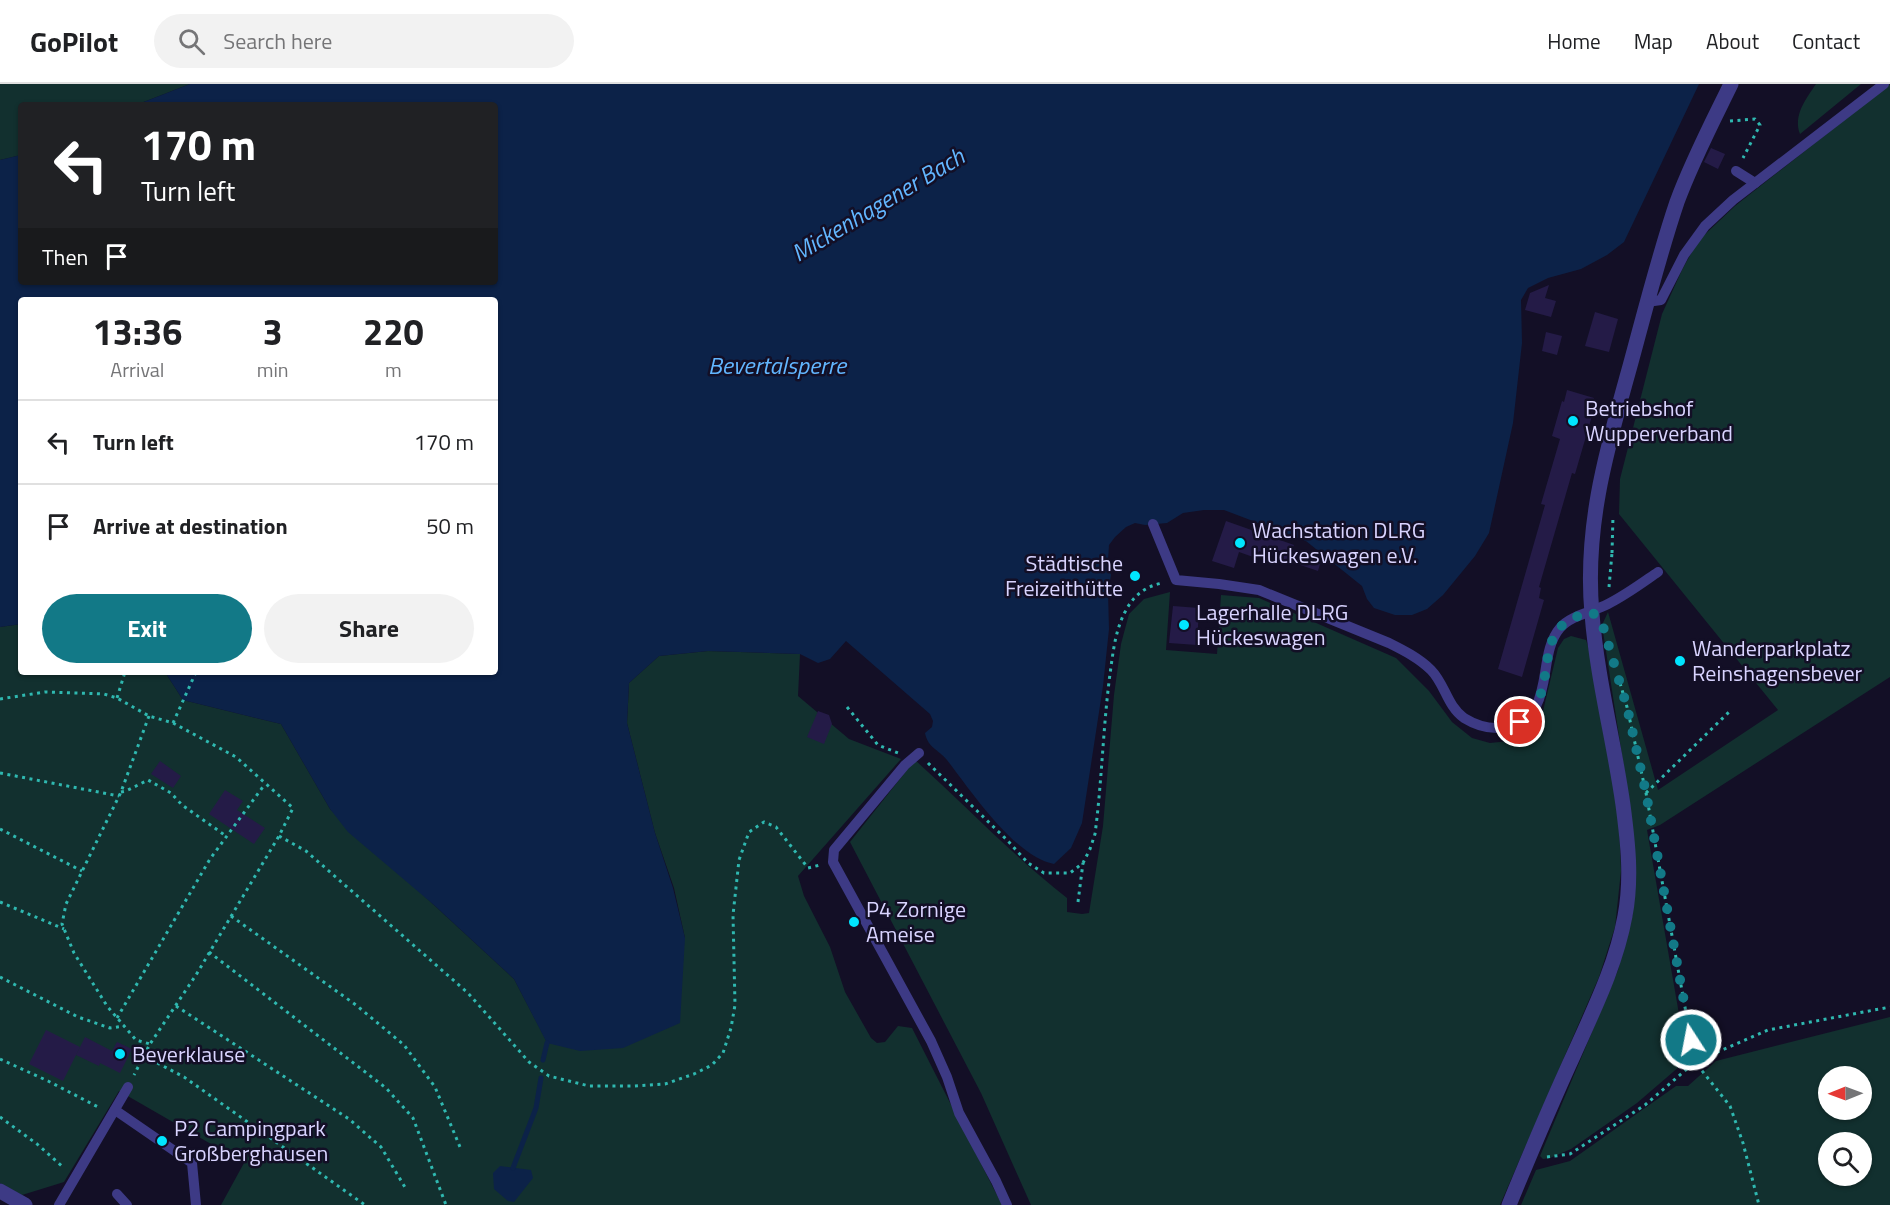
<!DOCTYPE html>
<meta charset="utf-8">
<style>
:root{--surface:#fff;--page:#f2f2f2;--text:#202124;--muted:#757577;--line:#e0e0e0;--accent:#127987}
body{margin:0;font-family:"Titillium Web",sans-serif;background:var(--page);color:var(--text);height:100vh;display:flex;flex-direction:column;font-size:22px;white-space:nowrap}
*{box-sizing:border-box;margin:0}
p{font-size:20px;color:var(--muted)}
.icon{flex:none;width:33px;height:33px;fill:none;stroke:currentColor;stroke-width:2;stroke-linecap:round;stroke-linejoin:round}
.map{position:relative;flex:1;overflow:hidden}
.side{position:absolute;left:18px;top:213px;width:480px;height:378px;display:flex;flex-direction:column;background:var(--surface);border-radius:6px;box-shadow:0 2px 4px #0004}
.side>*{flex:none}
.banner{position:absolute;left:18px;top:18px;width:480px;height:183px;border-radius:6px;box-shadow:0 2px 4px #0004;background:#202124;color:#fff;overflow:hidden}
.needle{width:39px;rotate:269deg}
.buttons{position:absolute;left:1818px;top:982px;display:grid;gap:12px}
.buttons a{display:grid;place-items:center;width:54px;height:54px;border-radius:50%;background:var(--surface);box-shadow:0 2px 4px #0004;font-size:30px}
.pin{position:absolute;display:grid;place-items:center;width:51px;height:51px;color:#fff;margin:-26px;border:3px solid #fff;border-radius:50%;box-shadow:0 2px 6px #0007}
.me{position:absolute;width:66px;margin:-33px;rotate:349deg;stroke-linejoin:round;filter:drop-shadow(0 0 4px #0008)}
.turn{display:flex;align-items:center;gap:21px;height:126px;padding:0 24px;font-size:27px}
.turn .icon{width:78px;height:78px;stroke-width:2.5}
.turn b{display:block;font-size:42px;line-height:51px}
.then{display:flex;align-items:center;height:57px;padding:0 24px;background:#0003;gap:12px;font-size:22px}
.eta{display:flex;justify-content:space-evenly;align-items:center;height:102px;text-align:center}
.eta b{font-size:36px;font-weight:700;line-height:42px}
.cta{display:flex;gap:12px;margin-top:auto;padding:12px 24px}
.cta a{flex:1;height:69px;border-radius:36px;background:var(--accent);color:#fff;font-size:24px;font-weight:700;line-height:69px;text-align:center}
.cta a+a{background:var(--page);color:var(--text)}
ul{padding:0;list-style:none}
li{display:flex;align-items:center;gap:18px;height:84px;padding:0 24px;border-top:2px solid var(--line)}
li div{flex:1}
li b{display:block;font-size:22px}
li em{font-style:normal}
header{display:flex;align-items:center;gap:36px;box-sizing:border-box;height:84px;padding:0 30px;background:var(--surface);border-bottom:2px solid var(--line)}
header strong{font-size:28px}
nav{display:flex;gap:33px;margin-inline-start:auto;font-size:21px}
.search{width:420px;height:54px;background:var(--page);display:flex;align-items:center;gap:15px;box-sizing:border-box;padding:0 21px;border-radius:33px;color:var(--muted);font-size:22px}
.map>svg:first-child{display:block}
</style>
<header>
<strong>GoPilot</strong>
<div class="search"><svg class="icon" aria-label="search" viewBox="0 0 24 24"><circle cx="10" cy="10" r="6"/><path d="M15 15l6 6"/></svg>Search here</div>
<nav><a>Home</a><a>Map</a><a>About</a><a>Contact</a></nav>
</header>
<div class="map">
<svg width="1890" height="1121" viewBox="0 0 1890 1121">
<rect width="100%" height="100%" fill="#130f26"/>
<g fill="#12302f" fill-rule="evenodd">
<path d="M 0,0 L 190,0 L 136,21 L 21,21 L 21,71 L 0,76 Z"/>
<path d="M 1816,0 L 1861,0 L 1800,50 C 1793,31 1806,15 1816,0 Z"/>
<path d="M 1890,0 L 1890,593 L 1660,741 L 1647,746 L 1687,976 L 1637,1019 L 1571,1065 L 1550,1074 L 1543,1075 L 1540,1072 L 1618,886 L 1633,829 L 1631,730 L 1602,541 L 1608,528 L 1658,706 L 1778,626 L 1619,430 L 1620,395 L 1662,230 L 1682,186 L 1698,157 L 1735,122 Z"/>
<path d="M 1170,508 L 1166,566 L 1217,570 L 1221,511 L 1259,514 L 1396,574 L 1429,607 L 1452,638 L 1472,654 L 1490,659 L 1518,656 L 1532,644 L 1543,627 L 1558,564 L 1564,555 L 1571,552 L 1586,556 L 1593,578 L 1619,737 L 1621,787 L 1615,843 L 1599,893 L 1500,1121 L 1031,1121 L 981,1009 L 850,758 L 915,676 C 966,722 1013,772 1067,814 L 1067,828 L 1082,830 L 1089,829 L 1103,742 L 1114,611 L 1121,560 L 1129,530 L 1144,515 Z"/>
<path d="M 21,540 L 21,588 L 165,588 L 183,616 L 281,640 L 330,725 L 514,895 L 547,958 L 685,854 L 674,804 L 655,749 L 627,639 L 629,599 L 659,572 L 708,567 L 800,570 L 798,612 L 849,655 L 901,675 L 798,792 L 804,812 L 830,863 L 845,908 L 871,954 L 877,959 L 885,958 L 898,942 L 912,944 L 1002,1121 L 221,1121 L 244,1079 L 119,1007 L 64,1098 L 22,1111 L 0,1099 L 0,543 Z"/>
<path d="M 1890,933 L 1890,1121 L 1521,1121 L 1536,1086 L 1570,1077 L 1676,1002 L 1688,1002 L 1716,977 ZM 1828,993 L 1862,993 L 1862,1026 L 1828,1026 ZM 1828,1059 L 1862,1059 L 1862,1092 L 1828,1092 Z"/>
</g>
<g fill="#0c2248">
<path d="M 190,0 L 1699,0 L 1624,158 L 1607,171 L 1581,185 L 1548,194 L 1528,204 L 1521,216 L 1522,259 L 1513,339 L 1489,449 L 1475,472 L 1443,511 L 1427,525 L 1412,531 L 1395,531 L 1374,524 L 1367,515 L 1362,502 L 1306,457 L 1224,426 L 1204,426 L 1183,429 L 1167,439 L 1145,441 L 1135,439 L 1126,443 L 1115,453 L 1109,461 L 1108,476 L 1111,491 L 1108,508 L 1109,545 L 1103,602 L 1082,739 L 1071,764 L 1054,780 C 1015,773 971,707 947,676 C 938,665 928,664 925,649 L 932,643 L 933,637 L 930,630 L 846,557 L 830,575 L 818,579 L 800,570 L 708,567 L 659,572 L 629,599 L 627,639 L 655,749 L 673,804 L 685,854 L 680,939 L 623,964 L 580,967 L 547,959 L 514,895 L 434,821 L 348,748 L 330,725 L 281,640 L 183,616 L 165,588 L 495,588 L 495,216 L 21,216 L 21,540 L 0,543 L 0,76 L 21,71 L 21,198 L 495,198 L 495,21 L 136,21 Z"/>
<path d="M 500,1082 L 531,1086 L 533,1094 L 514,1118 L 508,1117 L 494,1105 L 493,1089 Z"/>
</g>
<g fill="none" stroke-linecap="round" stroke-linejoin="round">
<g stroke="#0c2248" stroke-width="5">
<path d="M 543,976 L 547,959"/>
<path d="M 513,1084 L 536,1024 L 541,994"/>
</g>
</g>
<g fill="#241b47">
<path d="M 1711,64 L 1725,70 L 1718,85 L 1704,78 Z"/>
<path d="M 1549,201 L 1545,214 L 1556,217 L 1551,233 L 1525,226 L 1530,209 Z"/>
<path d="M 1595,228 L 1618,235 L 1609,268 L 1585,262 Z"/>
<path d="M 1546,248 L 1562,252 L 1557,271 L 1542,267 Z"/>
<path d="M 1567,306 L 1594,314 L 1591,324 L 1594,325 L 1575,390 L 1572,389 L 1539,503 L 1541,504 L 1539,514 L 1544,516 L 1522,593 L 1498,585 L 1545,421 L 1541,420 L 1560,355 L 1552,352 L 1562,317 L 1564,318 Z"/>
<path d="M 1226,437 L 1294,461 L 1292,465 L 1320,480 L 1318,487 L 1259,467 L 1256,474 L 1239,468 L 1234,484 L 1212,477 Z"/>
<path d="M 1173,522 L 1199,524 L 1197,561 L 1169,559 Z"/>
<path d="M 818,627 L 829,631 L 832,640 L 824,660 L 807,653 Z"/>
<path d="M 160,677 L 181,692 L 173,704 L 151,690 Z"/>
<path d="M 225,706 L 243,717 L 237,726 L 265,744 L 254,760 L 209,730 Z"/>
<path d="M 46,946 L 80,963 L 63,997 L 29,980 Z"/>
<path d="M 85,953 L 112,967 L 117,958 L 132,965 L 120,989 L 100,979 L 99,982 L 76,971 Z"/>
</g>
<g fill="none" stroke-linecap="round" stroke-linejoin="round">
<g stroke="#2fb8b0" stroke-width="3" stroke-dasharray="3 4.5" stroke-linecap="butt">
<path d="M 1730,37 L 1755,35 L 1760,41 L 1743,74"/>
<path d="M 1612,469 L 1613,432"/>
<path d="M 1609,503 L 1612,469 L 1610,469"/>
<path d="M 1618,592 L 1627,623 L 1646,709 L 1695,978 L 1730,1022 L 1743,1059 L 1759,1121"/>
<path d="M 117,614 L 125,588"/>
<path d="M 0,615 L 45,608 L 104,610 L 117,614 L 149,632 L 173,639 L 236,673 L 293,724 L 279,752 L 196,891 L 150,960 L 134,991"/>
<path d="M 847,623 L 878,661 L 898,669"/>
<path d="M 149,632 L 121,708 L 66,820 L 62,840 L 74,869 L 107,922 L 136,956 L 150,960"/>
<path d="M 173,639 L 196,588"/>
<path d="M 928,679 L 1007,756 L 1028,779 L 1044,789 L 1070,789 L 1083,779 L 1090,765 L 1095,750 C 1102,697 1103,643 1110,590 C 1113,569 1115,547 1125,528 C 1133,512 1145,502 1163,499"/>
<path d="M 0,689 L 119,712"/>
<path d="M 121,708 L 126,707 L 148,696 L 171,709 L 182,721 L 226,752"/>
<path d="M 1646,709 L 1730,627"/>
<path d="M 0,745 L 82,787"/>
<path d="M 279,752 L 306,767 L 468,909 L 529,978 L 549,992 L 589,1002 L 633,1002 L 665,1000 L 694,990 L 712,981 L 723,969 L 731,944 L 735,921 L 733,831 L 739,776 L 749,748 L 764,738 L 776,743 L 808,784 L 820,781"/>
<path d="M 0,818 L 64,845"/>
<path d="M 1078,818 L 1083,779"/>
<path d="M 231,832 L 356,921 L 404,961 L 435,1003 L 460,1063"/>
<path d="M 209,868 L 386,1004 L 413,1034 L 446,1121"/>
<path d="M 0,893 L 78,933 L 110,944 L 124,942"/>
<path d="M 176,922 L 349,1035 L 381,1063 L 406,1105"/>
<path d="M 117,934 L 210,775 L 265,700"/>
<path d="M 144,972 L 184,993 L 365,1121"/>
<path d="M 0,975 L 48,997 L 100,1024"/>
<path d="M 0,1033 L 37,1060 L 64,1084"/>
<path d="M 1547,1073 L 1570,1070 L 1645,1021 L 1695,978 L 1768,946 L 1890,923"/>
</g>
<g stroke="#3d3a85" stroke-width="10">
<path d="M 1736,87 L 1755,99"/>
<path d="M 1647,218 L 1661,216 L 1684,171 L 1705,142 L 1733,116 L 1884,0"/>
<path d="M 1153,440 L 1176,496 L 1219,500 L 1259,506 L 1389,559 C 1403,566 1419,574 1431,586 C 1445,600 1447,622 1464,634 C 1477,642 1492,646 1507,643 C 1558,631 1535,573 1560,544 C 1571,531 1593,528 1608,520 C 1626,511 1642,499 1658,488"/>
<path d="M 919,669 L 905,681 L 834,766 L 833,778 L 931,957 L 947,993 L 959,1029 L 996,1097 L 1007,1121"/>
<path d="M 115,1026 L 192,1079 L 196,1121"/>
<path d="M 117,1110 L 127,1121"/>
<path d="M 59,1121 L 128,1003"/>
</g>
<g stroke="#3d3a85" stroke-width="15">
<path d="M 0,1107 L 25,1121"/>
<path d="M 1509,1121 C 1530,1070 1551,1020 1574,970 C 1594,925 1616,881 1625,832 C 1632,795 1628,759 1623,721 C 1614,657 1597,594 1592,530 C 1584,442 1607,365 1630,282 C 1645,227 1659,171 1677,118 C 1692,77 1712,39 1731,0"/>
</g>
</g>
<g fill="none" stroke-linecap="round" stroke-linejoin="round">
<path stroke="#127987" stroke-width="10" stroke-dasharray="0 18" d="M 1520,638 C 1528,632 1534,626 1538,617 C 1550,592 1542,557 1565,539 C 1572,533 1583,531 1592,528 L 1602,539 L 1627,623 L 1646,709 L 1691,956"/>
</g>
<g fill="#00e5ff" stroke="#130f26" stroke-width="2">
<circle cx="1573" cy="337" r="6"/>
<circle cx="1240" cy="459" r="6"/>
<circle cx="1135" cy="492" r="6"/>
<circle cx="1184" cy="541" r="6"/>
<circle cx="1680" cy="577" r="6"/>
<circle cx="854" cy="838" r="6"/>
<circle cx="120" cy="970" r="6"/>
<circle cx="162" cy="1057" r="6"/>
</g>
<g text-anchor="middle" stroke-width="5" stroke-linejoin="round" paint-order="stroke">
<g font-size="22" fill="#d9d4ff" stroke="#130f26" text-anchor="start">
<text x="1585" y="332">Betriebshof<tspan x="1585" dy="25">Wupperverband</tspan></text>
<text x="1252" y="454">Wachstation DLRG<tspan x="1252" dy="25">Hückeswagen e.V.</tspan></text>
<text x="1123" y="487" text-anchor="end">Städtische<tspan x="1123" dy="25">Freizeithütte</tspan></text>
<text x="1196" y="536">Lagerhalle DLRG<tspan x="1196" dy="25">Hückeswagen</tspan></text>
<text x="1692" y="572">Wanderparkplatz<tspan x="1692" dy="25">Reinshagensbever</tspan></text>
<text x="866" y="833">P4 Zornige<tspan x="866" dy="25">Ameise</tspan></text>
<text x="132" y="978">Beverklause</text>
<text x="174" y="1052">P2 Campingpark<tspan x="174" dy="25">Großberghausen</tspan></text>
</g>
<g font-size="24" font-style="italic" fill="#62b6ff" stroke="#130f26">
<text transform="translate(878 121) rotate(-31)" y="8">Mickenhagener Bach</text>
<text x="777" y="290">Bevertalsperre</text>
</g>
</g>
</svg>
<div class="buttons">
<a><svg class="needle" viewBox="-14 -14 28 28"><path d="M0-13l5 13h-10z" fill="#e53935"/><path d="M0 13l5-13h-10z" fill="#757577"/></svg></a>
<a><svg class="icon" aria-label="search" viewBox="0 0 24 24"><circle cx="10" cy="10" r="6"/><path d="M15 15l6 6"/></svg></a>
</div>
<div class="pin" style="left:1520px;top:638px;background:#d93025"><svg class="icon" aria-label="arrive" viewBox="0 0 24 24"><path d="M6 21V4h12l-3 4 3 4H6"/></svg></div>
<svg class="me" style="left:1691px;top:956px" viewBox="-20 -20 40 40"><circle r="17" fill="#127987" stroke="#fff" stroke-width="3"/><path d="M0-11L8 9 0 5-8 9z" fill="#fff"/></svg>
<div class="banner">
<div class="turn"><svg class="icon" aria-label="left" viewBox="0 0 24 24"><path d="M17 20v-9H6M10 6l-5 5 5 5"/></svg><div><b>170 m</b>Turn left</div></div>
<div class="then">Then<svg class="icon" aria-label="arrive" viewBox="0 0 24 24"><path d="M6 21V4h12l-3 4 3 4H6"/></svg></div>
</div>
<section class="side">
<div class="eta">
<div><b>13:36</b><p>Arrival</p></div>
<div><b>3</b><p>min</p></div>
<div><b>220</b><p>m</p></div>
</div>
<ul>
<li><svg class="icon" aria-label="left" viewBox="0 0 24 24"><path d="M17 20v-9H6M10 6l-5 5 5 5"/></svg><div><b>Turn left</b></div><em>170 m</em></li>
<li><svg class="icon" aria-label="arrive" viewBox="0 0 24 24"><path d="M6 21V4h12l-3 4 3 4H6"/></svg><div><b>Arrive at destination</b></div><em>50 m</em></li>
</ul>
<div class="cta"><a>Exit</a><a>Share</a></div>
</section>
</div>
